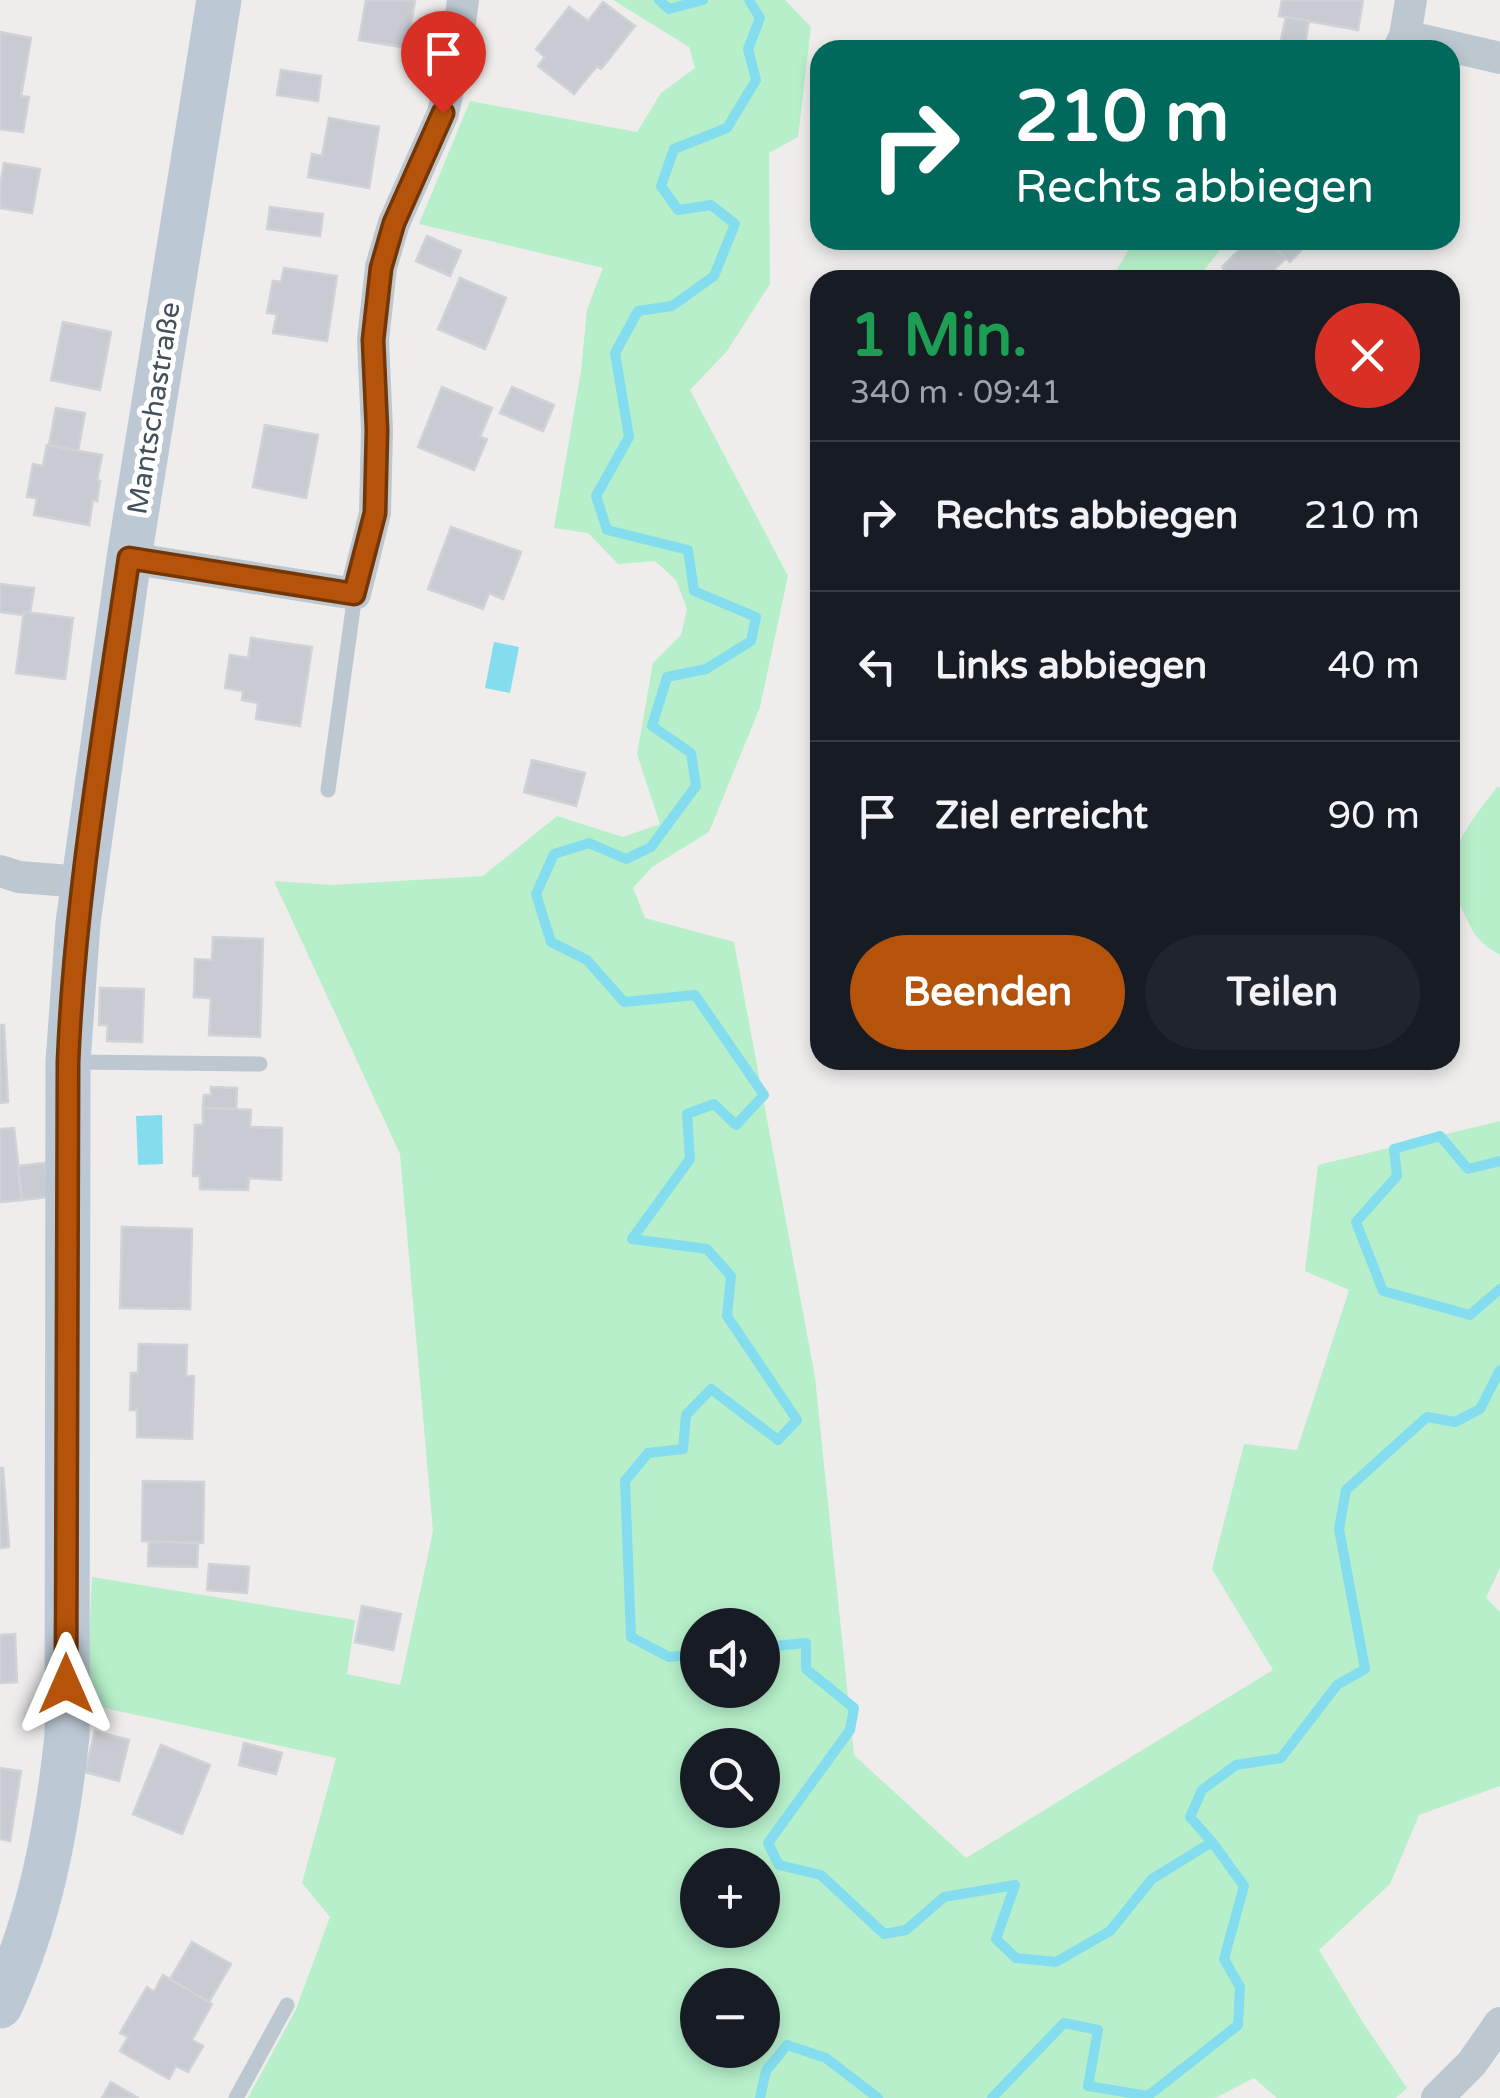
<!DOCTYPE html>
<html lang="de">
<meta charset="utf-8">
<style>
:root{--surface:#171b24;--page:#20242c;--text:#f1f3f6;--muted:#9ea1a6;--line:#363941;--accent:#b45309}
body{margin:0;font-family:"Varela Round",sans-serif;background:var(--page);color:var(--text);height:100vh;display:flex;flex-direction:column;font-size:38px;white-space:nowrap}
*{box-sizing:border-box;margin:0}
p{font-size:32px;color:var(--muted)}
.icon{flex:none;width:55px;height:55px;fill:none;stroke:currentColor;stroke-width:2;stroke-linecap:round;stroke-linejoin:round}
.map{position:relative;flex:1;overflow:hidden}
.drawer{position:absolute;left:810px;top:270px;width:650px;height:800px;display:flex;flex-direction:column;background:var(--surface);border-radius:30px;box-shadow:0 5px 15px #0003}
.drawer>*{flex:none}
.banner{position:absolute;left:810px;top:40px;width:650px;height:210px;border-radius:30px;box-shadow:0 5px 15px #0003;background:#00695c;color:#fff;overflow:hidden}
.controls{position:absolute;left:680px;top:1608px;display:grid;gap:20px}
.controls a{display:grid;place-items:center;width:100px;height:100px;border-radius:50%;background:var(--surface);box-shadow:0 5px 15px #0003;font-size:50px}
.pin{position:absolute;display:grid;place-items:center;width:85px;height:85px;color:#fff;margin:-102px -42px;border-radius:50% 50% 50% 0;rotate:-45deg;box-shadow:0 0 10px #0007}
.pin .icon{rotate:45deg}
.me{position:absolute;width:110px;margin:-55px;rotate:0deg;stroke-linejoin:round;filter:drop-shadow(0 0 8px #0008)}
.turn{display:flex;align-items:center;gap:35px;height:210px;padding:0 40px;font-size:45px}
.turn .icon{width:130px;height:130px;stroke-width:2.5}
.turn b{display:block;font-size:70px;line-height:85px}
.round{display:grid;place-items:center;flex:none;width:105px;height:105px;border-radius:52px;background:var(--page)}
.summary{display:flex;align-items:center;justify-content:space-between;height:170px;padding:0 40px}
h1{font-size:60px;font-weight:800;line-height:75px;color:#1e9e55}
.action{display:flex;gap:20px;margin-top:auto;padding:20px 40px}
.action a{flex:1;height:115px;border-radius:60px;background:var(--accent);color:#fff;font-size:40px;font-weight:800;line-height:115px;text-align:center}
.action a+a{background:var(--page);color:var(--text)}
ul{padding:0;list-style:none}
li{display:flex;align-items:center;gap:30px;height:150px;padding:0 40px;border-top:2px solid var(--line)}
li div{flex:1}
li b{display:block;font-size:38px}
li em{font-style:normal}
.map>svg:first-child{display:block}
</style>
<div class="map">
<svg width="1500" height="2098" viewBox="0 0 1500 2098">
<rect width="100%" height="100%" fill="#efecec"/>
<g fill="#b7efca" fill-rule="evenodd">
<path d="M 613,0 L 785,0 L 811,27 L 798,137 L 769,153 L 770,284 L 727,351 L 690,390 L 788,576 L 760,707 L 709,832 L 652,867 L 633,888 L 645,918 L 734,942 L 815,1377 L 854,1755 L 966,1858 L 1273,1670 L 1212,1569 L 1244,1444 L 1297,1450 L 1349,1290 L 1305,1271 L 1318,1165 L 1500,1121 L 1500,1568 L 1486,1598 L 1500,1612 L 1500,1786 L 1419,1815 L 1390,1884 L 1319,1950 L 1362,2021 L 1407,2088 L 1396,2098 L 1277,2098 L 1254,2078 L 1215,2098 L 248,2098 L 296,2009 L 330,1917 L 302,1883 L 336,1758 L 86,1704 L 92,1577 L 355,1620 L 347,1674 L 400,1685 L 433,1531 L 400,1154 L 274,881 L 331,885 L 483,876 L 557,816 L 623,837 L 660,824 L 637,754 L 653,663 L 681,635 L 687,609 L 676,580 L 655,561 L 618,564 L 588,533 L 554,528 L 581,371 L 587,309 L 603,268 L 419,224 L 470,101 L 637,132 L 661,93 L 695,68 L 689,47 ZM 698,1625 L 762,1625 L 762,1690 L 698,1690 ZM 698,1745 L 762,1745 L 762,1810 L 698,1810 ZM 698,1865 L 762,1865 L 762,1930 L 698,1930 ZM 698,1985 L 762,1985 L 762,2050 L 698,2050 Z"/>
<path d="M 1134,240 L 1228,240 L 1196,280 L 1005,280 L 1115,273 Z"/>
<path d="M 1497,787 L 1500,787 L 1500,955 C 1474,939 1474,934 1461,907 C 1438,857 1468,826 1497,787 Z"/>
</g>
<g fill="#83ddee">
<path d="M 494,642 L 519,647 L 510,693 L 485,688 Z"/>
<path d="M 162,1115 L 163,1164 L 138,1165 L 136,1116 Z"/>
</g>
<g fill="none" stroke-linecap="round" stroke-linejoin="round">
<g stroke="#83ddee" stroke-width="10">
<path d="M 659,0 L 669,9 L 703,0"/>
<path d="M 1500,1161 L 1468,1169 L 1440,1136 L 1394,1149 L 1397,1176 L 1356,1222 L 1383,1291 L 1470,1315 L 1500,1289"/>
<path d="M 762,1647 L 806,1643 L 806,1669 L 854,1708 L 850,1730 L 768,1843 L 779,1865 L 821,1875 L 884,1934 L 906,1930 L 944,1897 L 1015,1885 L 996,1939 L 1016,1958 L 1056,1962 L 1110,1931 L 1152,1879 L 1212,1842 L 1244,1886 L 1224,1959 L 1240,1987 L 1238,2025 L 1148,2096 L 1088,2086 L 1098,2030 L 1064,2023 L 992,2098"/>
<path d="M 698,1654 L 669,1657 L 631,1637 L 625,1481 L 648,1453 L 683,1449 L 686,1415 L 711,1389 L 778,1440 L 797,1420 L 727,1316 L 731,1276 L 707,1249 L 632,1239 L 690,1159 L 687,1114 L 714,1104 L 736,1125 L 764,1095 L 695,995 L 624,1002 L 587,960 L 551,942 L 536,894 L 554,854 L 589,843 L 626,859 L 651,847 L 696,786 L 691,753 L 652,726 L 667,677 L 706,669 L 751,641 L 756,617 L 694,591 L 688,550 L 607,530 L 596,496 L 629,437 L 615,353 L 638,311 L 672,306 L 714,276 L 735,224 L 711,205 L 678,210 L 661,186 L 674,149 L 727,128 L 756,80 L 748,49 L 760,18 L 749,0"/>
<path d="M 1212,1842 L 1190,1817 L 1202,1790 L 1236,1765 L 1281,1758 L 1337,1685 L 1365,1669 L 1339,1529 L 1346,1490 L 1427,1417 L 1455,1422 L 1480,1409 L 1500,1370"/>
<path d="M 760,2098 L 766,2071 L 787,2045 L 826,2058 L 878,2098"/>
</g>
</g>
<g fill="#c8cbd1" stroke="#d0d2d8" stroke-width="2.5">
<path d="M 366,0 L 415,0 L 407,48 L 359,40 Z"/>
<path d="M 1282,0 L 1363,0 L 1358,30 L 1279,16 Z"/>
<path d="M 603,2 L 635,26 L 601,69 L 597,66 L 574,94 L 538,66 L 545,57 L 536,49 L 569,7 L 588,21 Z"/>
<path d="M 1286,17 L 1309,21 L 1304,50 L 1279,49 Z"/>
<path d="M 0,32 L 31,38 L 21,96 L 29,97 L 23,132 L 0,129 Z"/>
<path d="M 281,70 L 321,76 L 318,101 L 277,95 Z"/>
<path d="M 329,118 L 379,127 L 369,188 L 308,177 L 312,154 L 322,156 Z"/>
<path d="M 4,163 L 40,169 L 32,213 L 0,208 L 0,187 Z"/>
<path d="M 270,207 L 323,214 L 320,236 L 267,229 Z"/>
<path d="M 427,236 L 461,251 L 450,276 L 416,261 Z"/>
<path d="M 1249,240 L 1267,240 L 1286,258 L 1264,280 L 1235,280 L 1222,267 Z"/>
<path d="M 1267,240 L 1311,240 L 1290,262 Z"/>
<path d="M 284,268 L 337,276 L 327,341 L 273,333 L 277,314 L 267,313 L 273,281 L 281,282 Z"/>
<path d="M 460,278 L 506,298 L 485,349 L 438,329 Z"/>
<path d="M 63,322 L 111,332 L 100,390 L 51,380 Z"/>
<path d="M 442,387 L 492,408 L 480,437 L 487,439 L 474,470 L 418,447 Z"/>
<path d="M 512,387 L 554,405 L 543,431 L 500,413 Z"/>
<path d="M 56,408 L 85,413 L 78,451 L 49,445 Z"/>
<path d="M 265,425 L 318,435 L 306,498 L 253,487 Z"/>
<path d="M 47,445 L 102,455 L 97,480 L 100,481 L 97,501 L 93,500 L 89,525 L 34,515 L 37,498 L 27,497 L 33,464 L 43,466 Z"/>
<path d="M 451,527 L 521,552 L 503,599 L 489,593 L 483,609 L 428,589 Z"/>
<path d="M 0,584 L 34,588 L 30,613 L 24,612 L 23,615 L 0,612 Z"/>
<path d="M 24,612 L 73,618 L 65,679 L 16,673 Z"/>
<path d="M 251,638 L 312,647 L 300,726 L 256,719 L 258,703 L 242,700 L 243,691 L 225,688 L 230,655 L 248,658 Z"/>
<path d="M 532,760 L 585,773 L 576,806 L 524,792 Z"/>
<path d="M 213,937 L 263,939 L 260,1037 L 209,1035 L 211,998 L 194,997 L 195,959 L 212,960 Z"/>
<path d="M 100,988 L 144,989 L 142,1042 L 107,1041 L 108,1025 L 99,1025 Z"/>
<path d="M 0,1025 L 4,1025 L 8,1102 L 0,1103 Z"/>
<path d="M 211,1087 L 237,1088 L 236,1109 L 203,1108 L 204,1095 L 211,1095 Z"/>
<path d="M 203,1108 L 251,1110 L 250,1127 L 282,1128 L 281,1180 L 249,1178 L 248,1190 L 200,1189 L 200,1176 L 193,1176 L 195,1125 L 203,1125 Z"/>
<path d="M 14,1128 L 22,1200 L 0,1202 L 0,1129 Z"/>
<path d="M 45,1163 L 48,1197 L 22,1200 L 18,1166 Z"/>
<path d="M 122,1227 L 192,1229 L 190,1309 L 120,1308 Z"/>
<path d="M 139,1344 L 187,1345 L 186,1376 L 194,1376 L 192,1439 L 137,1437 L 137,1410 L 130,1410 L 131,1373 L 138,1373 Z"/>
<path d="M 0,1468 L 3,1468 L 9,1547 L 0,1548 Z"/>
<path d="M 143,1481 L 204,1482 L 203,1543 L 142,1541 Z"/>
<path d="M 149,1542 L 198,1543 L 197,1567 L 148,1566 Z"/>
<path d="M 209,1564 L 249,1567 L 247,1593 L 207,1590 Z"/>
<path d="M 362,1606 L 401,1614 L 393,1650 L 355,1642 Z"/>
<path d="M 15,1634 L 17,1682 L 0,1683 L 0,1635 Z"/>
<path d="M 95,1731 L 129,1740 L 119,1781 L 85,1772 Z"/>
<path d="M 244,1743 L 282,1753 L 276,1774 L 239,1765 Z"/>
<path d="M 161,1745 L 210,1765 L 182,1834 L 133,1814 Z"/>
<path d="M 0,1768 L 21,1771 L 10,1841 L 0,1839 Z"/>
<path d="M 192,1942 L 231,1964 L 209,2002 L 170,1979 Z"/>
<path d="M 163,1975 L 212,2004 L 192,2040 L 203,2046 L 188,2072 L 176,2066 L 169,2079 L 120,2051 L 128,2037 L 120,2033 L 147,1987 L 154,1992 Z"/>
<path d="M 111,2082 L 138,2098 L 102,2098 Z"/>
</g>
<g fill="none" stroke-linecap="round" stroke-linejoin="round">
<g stroke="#bcc7cf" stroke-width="15">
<path d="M 328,790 L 355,594"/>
<path d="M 74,1062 L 260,1064"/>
<path d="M 236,2098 L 287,2005"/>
</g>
<g stroke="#bcc7cf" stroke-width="32">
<path d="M 1405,36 L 1411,0"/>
<path d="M 1398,50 L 1405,36 L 1500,58"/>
<path d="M 129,558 L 355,594 L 375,513 L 377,430 L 373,340 L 381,267 L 394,223 L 443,113 L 455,59 L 463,0"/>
<path d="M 0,871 L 19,877 L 83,882"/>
<path d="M 1437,2098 L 1472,2063 L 1500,2023"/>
</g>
<path stroke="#bcc9d4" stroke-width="45" d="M 0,2006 C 40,1920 57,1829 67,1736 L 68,1062 L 78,923 L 129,558 L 219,0"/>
</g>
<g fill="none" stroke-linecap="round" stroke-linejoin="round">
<g stroke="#753606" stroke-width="25">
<path id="route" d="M 66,1684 L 68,1062 C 75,893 105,725 129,558 L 354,594 L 375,513 L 377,430 L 373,340 L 381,268 L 394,223 L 443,113"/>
</g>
<use href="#route" stroke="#b45309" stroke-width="18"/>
</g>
<g text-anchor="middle" stroke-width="10" stroke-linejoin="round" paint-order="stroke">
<g font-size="28" fill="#44505a" stroke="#fff">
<text transform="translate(153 408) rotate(-81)" y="10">Mantschastraße</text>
</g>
</g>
</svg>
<div class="controls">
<a><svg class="icon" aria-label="sound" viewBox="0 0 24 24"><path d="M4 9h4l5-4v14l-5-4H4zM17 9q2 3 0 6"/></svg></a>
<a><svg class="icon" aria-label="search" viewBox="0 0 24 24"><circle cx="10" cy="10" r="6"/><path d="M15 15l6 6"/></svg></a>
<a>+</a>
<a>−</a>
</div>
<div class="pin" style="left:443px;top:113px;background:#d93025"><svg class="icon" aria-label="arrive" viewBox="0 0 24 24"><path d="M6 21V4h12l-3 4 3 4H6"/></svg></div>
<svg class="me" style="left:66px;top:1684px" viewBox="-20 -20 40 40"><path d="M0-17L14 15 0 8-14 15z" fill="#b45309" stroke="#fff" stroke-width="4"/></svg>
<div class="banner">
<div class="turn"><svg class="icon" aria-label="right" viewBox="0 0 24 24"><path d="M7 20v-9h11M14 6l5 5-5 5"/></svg><div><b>210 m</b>Rechts abbiegen</div></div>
</div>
<section class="drawer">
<div class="summary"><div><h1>1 Min.</h1><p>340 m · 09:41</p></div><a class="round" style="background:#d93025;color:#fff"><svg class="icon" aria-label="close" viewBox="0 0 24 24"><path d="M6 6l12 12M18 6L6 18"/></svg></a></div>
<ul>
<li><svg class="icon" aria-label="right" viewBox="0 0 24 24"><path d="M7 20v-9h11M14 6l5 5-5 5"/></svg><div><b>Rechts abbiegen</b></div><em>210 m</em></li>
<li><svg class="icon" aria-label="left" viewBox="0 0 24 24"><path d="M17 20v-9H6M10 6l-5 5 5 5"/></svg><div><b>Links abbiegen</b></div><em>40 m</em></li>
<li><svg class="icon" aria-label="arrive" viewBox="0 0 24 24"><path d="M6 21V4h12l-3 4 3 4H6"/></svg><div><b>Ziel erreicht</b></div><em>90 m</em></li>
</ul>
<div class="action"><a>Beenden</a><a>Teilen</a></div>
</section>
</div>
